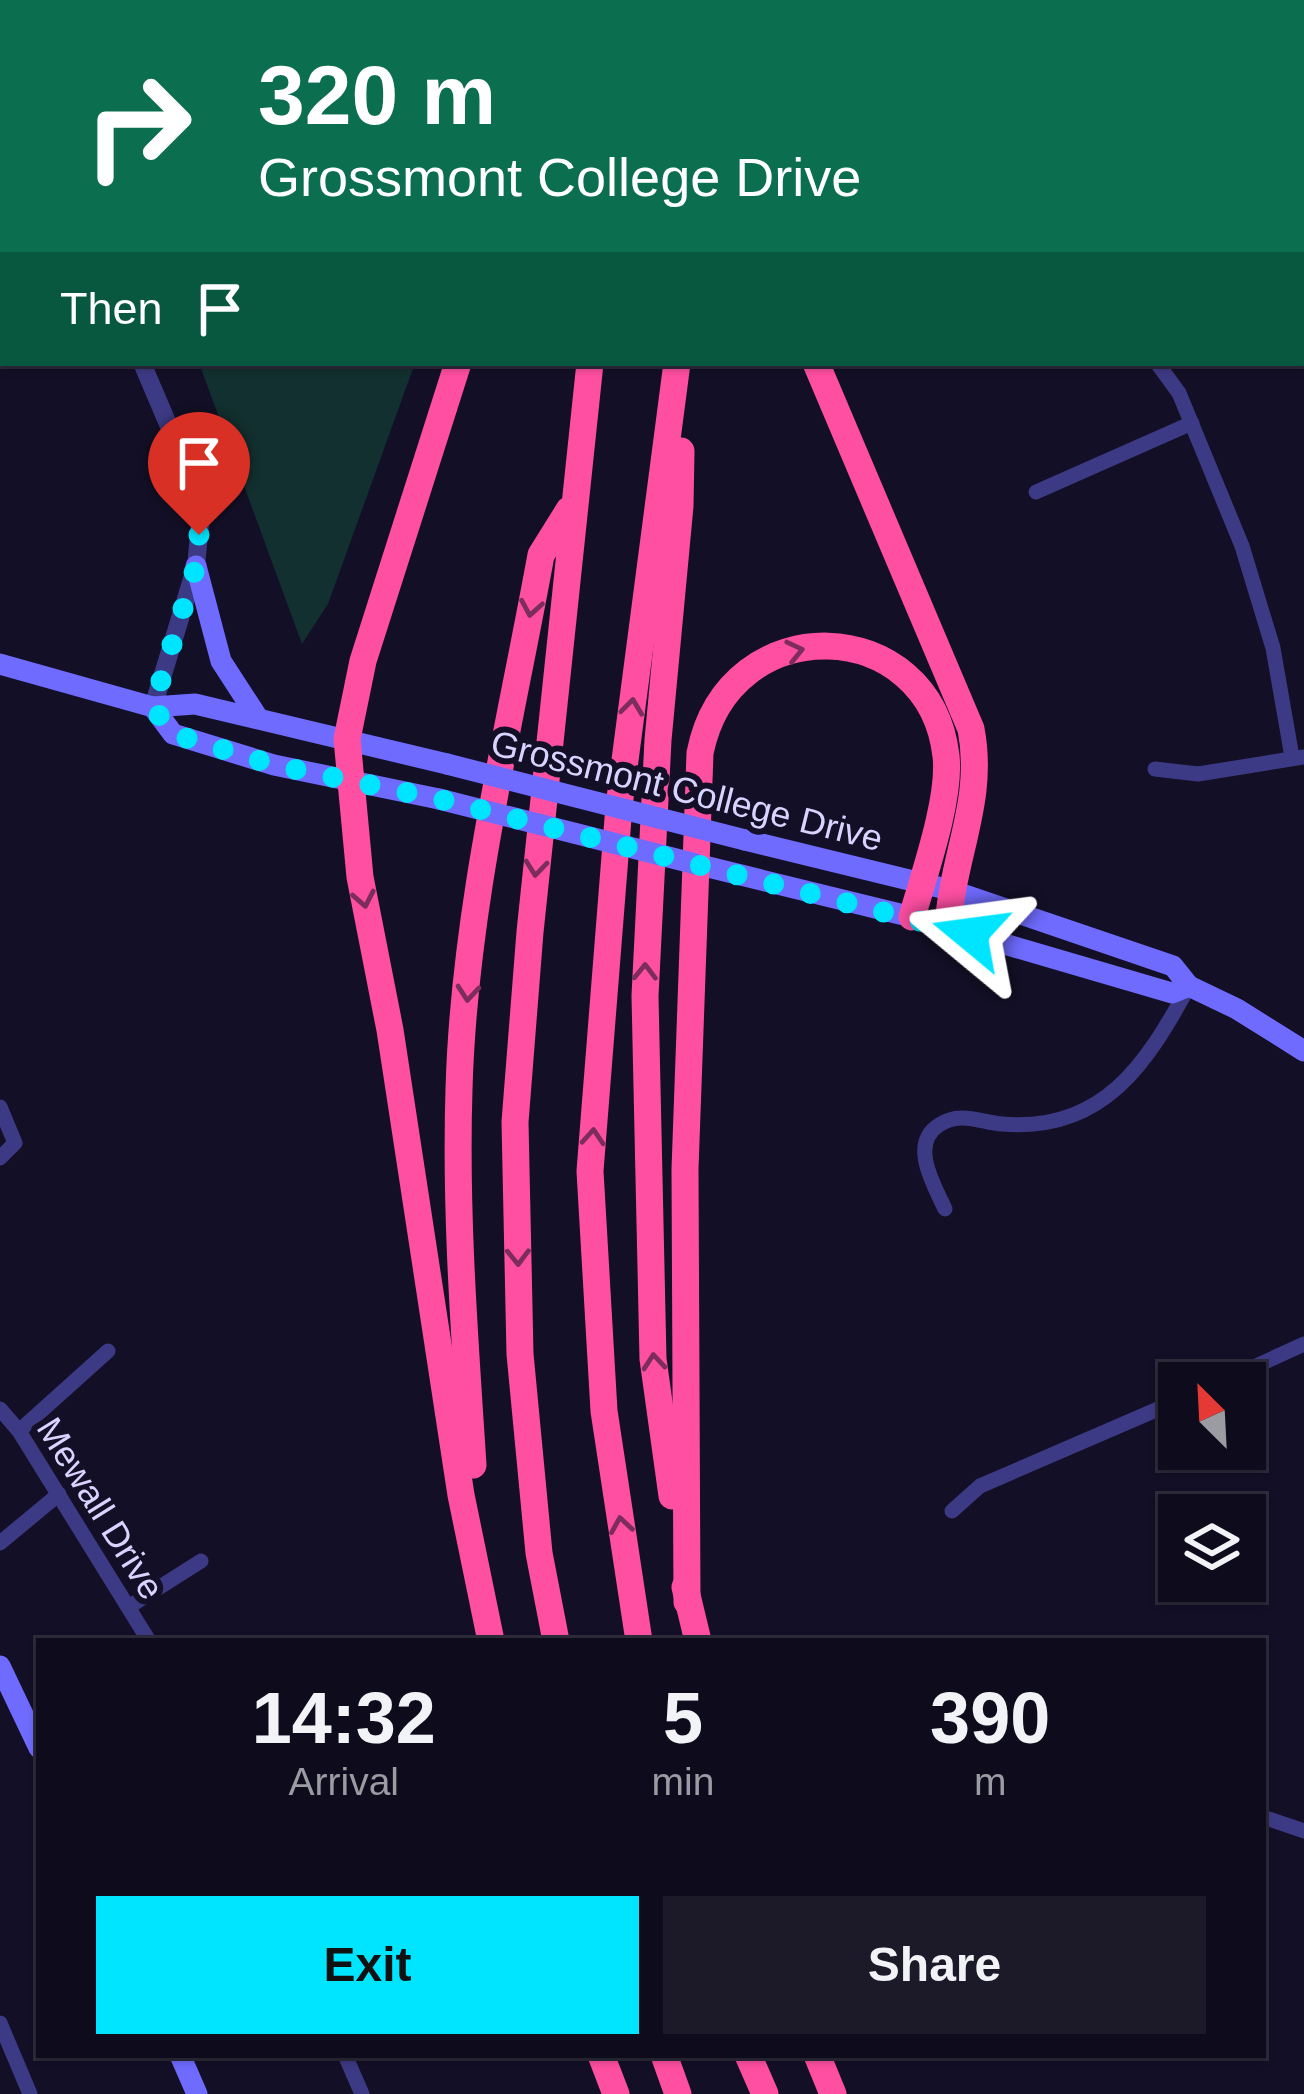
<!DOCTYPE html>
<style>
:root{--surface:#0e0b1c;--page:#1c1929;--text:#f1f3f6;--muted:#9b9ba3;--line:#2e2b3b;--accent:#00e5ff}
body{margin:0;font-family:Arial,sans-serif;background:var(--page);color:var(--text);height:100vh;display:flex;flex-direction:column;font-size:45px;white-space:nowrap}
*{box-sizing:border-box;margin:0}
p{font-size:39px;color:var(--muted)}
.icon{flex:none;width:66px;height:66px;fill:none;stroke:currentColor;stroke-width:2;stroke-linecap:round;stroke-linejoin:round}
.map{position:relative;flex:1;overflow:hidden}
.sheet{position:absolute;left:36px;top:1638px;width:1230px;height:420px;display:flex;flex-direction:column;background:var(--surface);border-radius:0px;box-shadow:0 3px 9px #0004,0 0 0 3px var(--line)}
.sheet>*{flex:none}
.hud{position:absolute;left:0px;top:0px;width:1305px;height:366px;box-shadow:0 3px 9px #0004,0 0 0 3px var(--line);background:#0b6e4f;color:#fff;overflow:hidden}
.needle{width:78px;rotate:336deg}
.controls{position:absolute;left:1158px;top:1362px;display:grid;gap:24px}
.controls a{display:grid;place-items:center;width:108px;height:108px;border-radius:0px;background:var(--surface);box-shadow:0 3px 9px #0004,0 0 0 3px var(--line);font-size:60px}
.pin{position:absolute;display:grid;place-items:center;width:102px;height:102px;color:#fff;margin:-123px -51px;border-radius:50% 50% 50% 0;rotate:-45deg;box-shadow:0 0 12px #0007}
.pin .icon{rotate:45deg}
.me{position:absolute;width:132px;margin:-66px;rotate:286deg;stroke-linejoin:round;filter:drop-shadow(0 0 9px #0008)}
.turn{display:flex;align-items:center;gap:42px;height:252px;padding:0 60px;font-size:54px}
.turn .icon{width:156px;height:156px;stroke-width:2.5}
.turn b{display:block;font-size:84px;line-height:102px}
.then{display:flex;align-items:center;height:114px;padding:0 60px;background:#0003;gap:24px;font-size:45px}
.eta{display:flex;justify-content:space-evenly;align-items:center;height:204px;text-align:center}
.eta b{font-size:72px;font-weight:700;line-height:84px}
.primary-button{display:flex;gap:24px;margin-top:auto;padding:24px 60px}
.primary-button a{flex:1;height:138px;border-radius:0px;background:var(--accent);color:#111;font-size:48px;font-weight:700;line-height:138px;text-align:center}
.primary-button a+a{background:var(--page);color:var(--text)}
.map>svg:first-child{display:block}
</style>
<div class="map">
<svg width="1304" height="2094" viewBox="0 0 1304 2094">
<rect width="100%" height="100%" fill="#130f26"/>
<g fill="#12302f">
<path d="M 60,0 L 503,0 L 57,3 Z"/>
<path d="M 199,363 L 415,363 L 328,604 L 302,644 Z"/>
</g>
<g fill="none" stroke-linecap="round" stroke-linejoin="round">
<g stroke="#3d3a85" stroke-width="15">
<path d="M 0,67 L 3,65"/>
<path d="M 0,108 L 3,106"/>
<path d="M 1157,363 L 1179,393 L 1242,546 L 1273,648 L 1292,757"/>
<path d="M 1036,492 L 1192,423"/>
<path d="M 1155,769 L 1198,774 L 1304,757"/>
<path d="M 0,1107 L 15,1143 L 0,1158"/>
<path d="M 945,1209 C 934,1185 909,1144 939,1125 C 960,1111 980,1122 1002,1124 C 1103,1133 1147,1063 1189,986"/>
<path d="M 1219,1383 L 1304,1344"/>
<path d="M 0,1409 L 19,1431 L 149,1641"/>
<path d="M 19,1431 L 108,1351"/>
<path d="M 952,1511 L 980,1486 L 1179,1400"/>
<path d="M 0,1543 L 59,1494"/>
<path d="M 130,1606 L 201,1561"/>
<path d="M 1263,1817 L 1304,1831"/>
<path d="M 0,2023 L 30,2094"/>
<path d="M 345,2055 L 362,2094"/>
</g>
<g stroke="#3d3a85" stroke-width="18">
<path d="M 7,3 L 7,0"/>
<path d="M 3,23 L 3,43"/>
<path d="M 142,363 L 202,504 L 196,566 L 153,707"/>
</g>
<g stroke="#6f6bff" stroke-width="21">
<path d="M 1112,0 L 1114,3"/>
<path d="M 1302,267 L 1304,270"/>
<path d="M 196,566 L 221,661 L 258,718"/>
<path d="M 0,664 L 153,707 L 195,704 L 447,764"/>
<path d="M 153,707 L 173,734 L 274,765 L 439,799"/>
<path d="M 745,840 L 950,890 L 1173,966 L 1189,986 L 1237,1009 L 1304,1051"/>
<path d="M 696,864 L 912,917 L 1172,993 L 1189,986"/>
<path d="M 0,1666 L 39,1748"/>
<path d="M 180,2055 L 197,2094"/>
</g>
<g stroke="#ff4fa3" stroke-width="27">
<path d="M 757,0 L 757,3"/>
<path d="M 553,3 L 554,0"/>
<path d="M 633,3 L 633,0"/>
<path d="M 714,3 L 714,0"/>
<path d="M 458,363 L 363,661 L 347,739 L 360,877 L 390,1030 L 461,1495 L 491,1641"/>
<path d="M 816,363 L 971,729 C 985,801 952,856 948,928"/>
<path d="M 473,1465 C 465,1341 455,1214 459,1089 C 464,910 509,731 541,555 L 569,510"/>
<path d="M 672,1496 L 653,1359 L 645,996 L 658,740 L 680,506 L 681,451"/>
<path d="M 685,1587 L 698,1641"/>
<path d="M 687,1602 L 685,1169 L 700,753 C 729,606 930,614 946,756 C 951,798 924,875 912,917"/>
<path d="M 556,1641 L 539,1553 L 520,1354 L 515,1122 L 530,932 L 590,363"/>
<path d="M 639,1641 L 604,1411 L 590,1171 L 619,806 L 677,363"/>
<path d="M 601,2055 L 616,2094"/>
<path d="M 664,2055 L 678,2094"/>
<path d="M 748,2055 L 765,2094"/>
<path d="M 817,2055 L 833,2094"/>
</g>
<g stroke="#6f6bff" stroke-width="21">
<path d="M 447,764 L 745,840"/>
<path d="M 439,799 L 696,864"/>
</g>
</g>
<defs><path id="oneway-chevron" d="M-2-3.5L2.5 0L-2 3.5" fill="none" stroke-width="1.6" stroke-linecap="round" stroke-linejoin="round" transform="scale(3)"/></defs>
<g stroke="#7d2c5e">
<use href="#oneway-chevron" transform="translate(531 608) rotate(100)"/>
<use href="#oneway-chevron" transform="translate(795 651) rotate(-13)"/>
<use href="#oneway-chevron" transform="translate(632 707) rotate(-83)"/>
<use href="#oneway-chevron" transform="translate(536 868) rotate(96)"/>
<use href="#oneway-chevron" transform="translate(364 899) rotate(79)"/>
<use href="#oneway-chevron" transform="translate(645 972) rotate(-89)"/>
<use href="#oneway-chevron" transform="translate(468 993) rotate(95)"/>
<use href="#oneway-chevron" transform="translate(593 1137) rotate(-86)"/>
<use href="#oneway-chevron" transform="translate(518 1257) rotate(89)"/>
<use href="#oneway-chevron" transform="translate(654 1362) rotate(-95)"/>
<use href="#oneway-chevron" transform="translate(621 1525) rotate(-99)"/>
</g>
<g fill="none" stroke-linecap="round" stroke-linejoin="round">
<path stroke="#00e5ff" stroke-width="21" stroke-dasharray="0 37.8" d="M 199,535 L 196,566 L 153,707 L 173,734 L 274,765 L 439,799 L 970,934"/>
</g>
<g text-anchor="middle" stroke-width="12" stroke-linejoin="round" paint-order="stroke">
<g font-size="36" fill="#d9d4ff" stroke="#130f26">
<text transform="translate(687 790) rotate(14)" y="13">Grossmont College Drive</text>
<text transform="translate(101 1508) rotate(58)" y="13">Mewall Drive</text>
</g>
</g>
</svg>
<div class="controls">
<a><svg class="needle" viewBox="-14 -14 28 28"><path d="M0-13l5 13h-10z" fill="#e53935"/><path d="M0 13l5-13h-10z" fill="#9b9ba3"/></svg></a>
<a><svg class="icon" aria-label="layers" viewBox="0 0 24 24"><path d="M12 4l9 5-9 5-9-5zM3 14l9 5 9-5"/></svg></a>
</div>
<div class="pin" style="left:199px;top:535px;background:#d93025"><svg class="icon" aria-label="arrive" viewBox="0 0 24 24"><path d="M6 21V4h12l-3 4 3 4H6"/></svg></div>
<svg class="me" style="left:970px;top:934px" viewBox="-20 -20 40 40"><path d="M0-17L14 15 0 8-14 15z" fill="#00e5ff" stroke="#fff" stroke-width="4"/></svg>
<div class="hud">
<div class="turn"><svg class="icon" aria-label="right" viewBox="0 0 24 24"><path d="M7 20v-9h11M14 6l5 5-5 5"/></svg><div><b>320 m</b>Grossmont College Drive</div></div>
<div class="then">Then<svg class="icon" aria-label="arrive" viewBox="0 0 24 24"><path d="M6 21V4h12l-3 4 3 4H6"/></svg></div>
</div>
<section class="sheet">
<div class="eta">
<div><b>14:32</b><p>Arrival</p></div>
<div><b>5</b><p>min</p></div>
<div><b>390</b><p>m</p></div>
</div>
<div class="primary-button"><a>Exit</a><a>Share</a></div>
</section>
</div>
